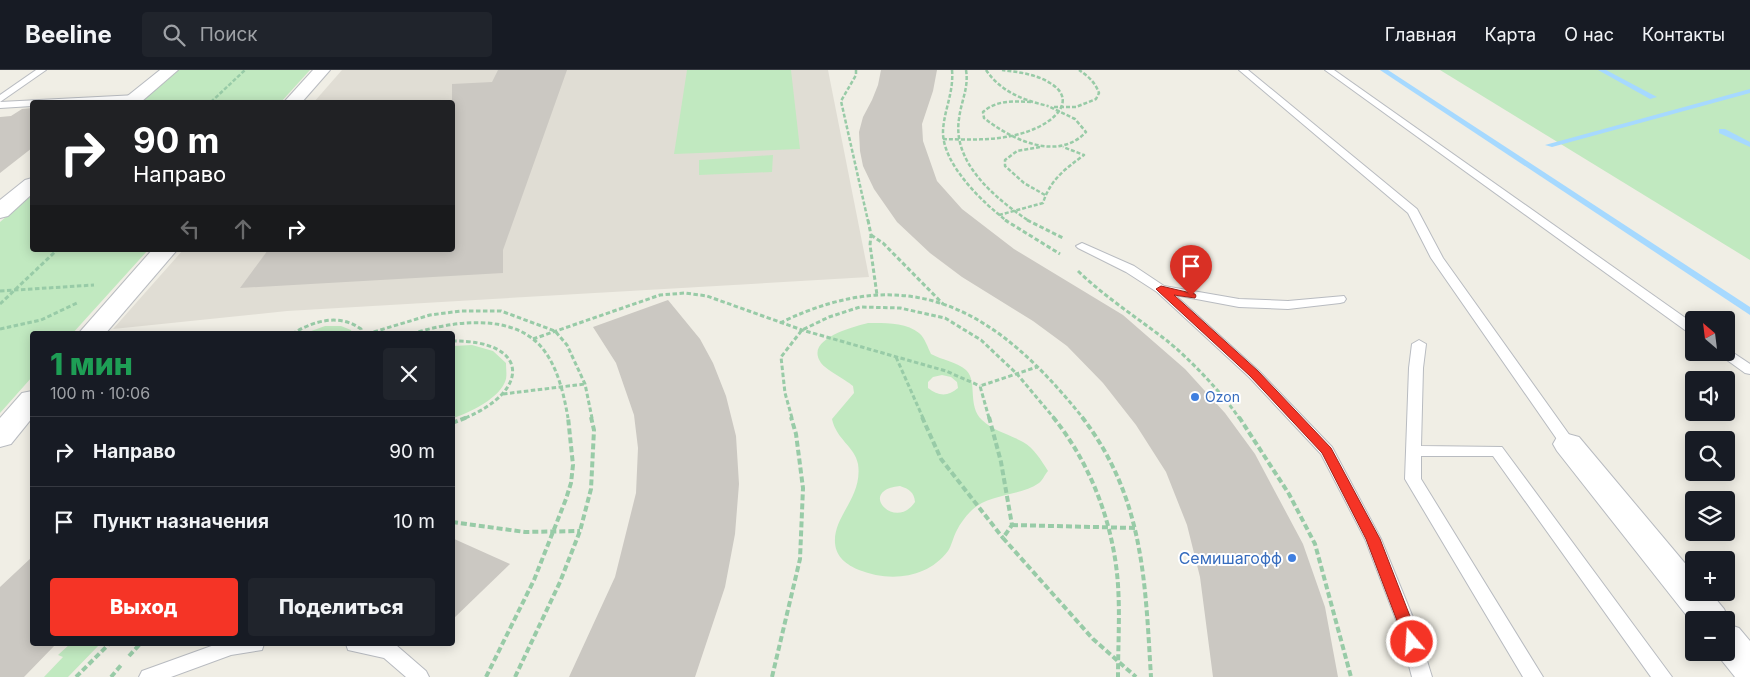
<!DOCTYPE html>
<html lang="ru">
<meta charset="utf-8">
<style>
:root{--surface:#171b24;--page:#20242c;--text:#f1f3f6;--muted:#9ea1a6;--line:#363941;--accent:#f53426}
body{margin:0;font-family:Inter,sans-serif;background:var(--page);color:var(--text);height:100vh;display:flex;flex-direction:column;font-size:19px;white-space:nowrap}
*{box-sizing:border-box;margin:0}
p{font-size:16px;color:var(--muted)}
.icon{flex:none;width:28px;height:28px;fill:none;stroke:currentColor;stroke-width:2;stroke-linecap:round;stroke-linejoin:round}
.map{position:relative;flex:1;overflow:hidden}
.sheet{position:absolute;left:30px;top:261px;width:425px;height:315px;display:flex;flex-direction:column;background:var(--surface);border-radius:5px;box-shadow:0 2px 12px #0003}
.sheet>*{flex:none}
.top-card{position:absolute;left:30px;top:30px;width:425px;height:152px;border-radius:5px;box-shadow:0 2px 12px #0003;background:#202124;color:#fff;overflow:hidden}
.needle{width:32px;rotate:332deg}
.buttons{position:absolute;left:1685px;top:241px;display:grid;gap:10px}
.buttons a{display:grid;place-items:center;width:50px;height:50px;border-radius:5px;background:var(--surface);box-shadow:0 2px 12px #0003;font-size:25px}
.pin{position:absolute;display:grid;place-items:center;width:42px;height:42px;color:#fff;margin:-51px -21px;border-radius:50% 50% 50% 0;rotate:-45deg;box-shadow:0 0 5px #0007}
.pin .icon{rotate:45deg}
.me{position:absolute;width:55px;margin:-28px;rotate:342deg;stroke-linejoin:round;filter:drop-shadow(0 0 4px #0008)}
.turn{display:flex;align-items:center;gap:18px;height:105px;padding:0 20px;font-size:22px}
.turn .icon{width:65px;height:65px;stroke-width:2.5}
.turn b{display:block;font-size:35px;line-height:42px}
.lanes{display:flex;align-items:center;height:48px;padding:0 20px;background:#0003;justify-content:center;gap:25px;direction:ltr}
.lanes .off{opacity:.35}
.round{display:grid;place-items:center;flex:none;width:52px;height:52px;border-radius:5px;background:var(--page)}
.headline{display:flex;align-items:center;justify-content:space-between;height:85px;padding:0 20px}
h1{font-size:30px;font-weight:800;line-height:38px;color:#1e9e55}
.action{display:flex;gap:10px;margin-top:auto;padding:10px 20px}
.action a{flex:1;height:58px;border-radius:5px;background:var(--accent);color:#fff;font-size:20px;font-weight:800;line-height:58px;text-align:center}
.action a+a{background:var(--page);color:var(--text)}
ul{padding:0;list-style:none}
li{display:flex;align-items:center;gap:15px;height:70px;padding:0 20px;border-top:1px solid var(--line)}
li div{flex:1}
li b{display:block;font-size:19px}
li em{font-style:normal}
header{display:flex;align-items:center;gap:30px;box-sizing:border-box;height:70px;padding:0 25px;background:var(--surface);border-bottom:1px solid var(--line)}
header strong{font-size:24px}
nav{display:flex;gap:28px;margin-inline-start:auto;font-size:18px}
.search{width:350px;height:45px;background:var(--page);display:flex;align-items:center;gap:12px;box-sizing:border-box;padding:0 18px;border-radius:5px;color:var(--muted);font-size:19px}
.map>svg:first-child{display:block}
</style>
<header>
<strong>Beeline</strong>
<div class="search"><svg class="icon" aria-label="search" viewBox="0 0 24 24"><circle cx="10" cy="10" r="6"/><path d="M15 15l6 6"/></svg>Поиск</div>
<nav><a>Главная</a><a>Карта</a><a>О нас</a><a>Контакты</a></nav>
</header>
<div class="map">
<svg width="1750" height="607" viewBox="0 0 1750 607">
<rect width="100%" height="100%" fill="#f0eee5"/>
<path fill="#e0ddd4" d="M 342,0 L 828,0 L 869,207 L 287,241 L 113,259 L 183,180 L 452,180 L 452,32 L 314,32 Z"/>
<g fill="#c1e9c0" fill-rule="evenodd">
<path d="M 179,0 L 310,0 L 281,32 L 141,32 Z"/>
<path d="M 687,0 L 791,0 L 800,79 L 674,84 Z"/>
<path d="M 1440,0 L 1750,0 L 1750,190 Z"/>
<path d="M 773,85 L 772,102 L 699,105 L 699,90 Z"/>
<path d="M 32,125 L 32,180 L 148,180 L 72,264 L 32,264 L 32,307 L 0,343 L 0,152 Z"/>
<path d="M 868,253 C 883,253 906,252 919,263 C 925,268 928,278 931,284 C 942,290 957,292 966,300 C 978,311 967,336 982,350 C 993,361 1009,364 1023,372 C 1034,378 1041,390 1048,401 C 1045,404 1043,410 1039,413 C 1019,427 987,423 970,442 C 965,447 960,454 957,460 C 953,467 952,475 948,481 C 927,509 889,512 859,500 C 847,495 836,487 835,473 C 833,446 863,427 858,394 C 855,377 836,369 832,349 L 854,323 L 853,316 C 845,309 826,300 821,293 C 804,269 853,257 868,253 ZM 942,305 L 951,307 L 957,312 L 958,318 C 948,327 938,326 928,318 L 928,312 L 933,307 ZM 900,416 C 909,419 914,422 915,432 C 895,462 856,420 900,416 Z"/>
<path d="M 325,256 L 341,256 L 351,260 L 352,264 L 303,264 Z"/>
<path d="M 472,275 L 493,281 L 506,293 C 506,298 507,305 506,309 C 501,328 469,343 453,348 L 453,276 Z"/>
<path d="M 70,574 L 100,574 L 68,607 L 44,607 L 63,587 L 58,585 Z"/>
</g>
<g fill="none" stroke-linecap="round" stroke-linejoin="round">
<g fill="#a6d9ff" fill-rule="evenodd">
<path d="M 1380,0 L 1388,0 L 1750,237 L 1750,245 Z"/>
<path d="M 1598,0 L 1606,0 L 1657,27 L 1650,29 Z"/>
<path d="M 1750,19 L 1750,23 L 1552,77 L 1545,75 Z"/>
<path d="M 1719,59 L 1725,59 L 1750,72 L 1750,77 L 1719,63 Z"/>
</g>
</g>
<g fill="#cbc8c2">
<path d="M 498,0 L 567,0 L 503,180 L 503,203 L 240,218 L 268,180 L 452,180 L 452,14 L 492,12 Z"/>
<path d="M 881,0 L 937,0 L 933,21 L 922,54 L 923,71 L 937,111 L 962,139 L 1014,179 L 1123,245 L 1185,299 L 1225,343 L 1255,384 L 1303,474 L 1325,537 L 1338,607 L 1213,607 L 1200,507 L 1187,455 L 1166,402 L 1136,355 L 1103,313 L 1067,276 L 1033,251 L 962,207 L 930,183 L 897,152 L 874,119 L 863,96 L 860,81 L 859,62 L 863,47 L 872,30 L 878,15 Z"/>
<path d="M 32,38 L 32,78 L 0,103 L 0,47 L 11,46 L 22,39 Z"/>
<path d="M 668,230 L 700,269 L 713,293 L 726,326 L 736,366 L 739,414 L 735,464 L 725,517 L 695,607 L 569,607 L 615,507 L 636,423 L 638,378 L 634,345 L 616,293 L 593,257 Z"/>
<path d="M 452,468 L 510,494 L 452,550 Z"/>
<path d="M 32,487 L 32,574 L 56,574 L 24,607 L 0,607 L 0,517 Z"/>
</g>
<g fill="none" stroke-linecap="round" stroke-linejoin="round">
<g stroke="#b8bbc0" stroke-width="2">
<g id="service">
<path d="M 36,0 L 46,0 L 0,32 L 0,25 Z"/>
<path d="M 1239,0 L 1248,0 L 1417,139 L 1443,188 L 1573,370 L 1575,374 L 1573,378 L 1568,379 L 1563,378 L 1431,188 L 1408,143 Z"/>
<path d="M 1325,0 L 1334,0 L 1694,254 L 1694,264 L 1689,263 Z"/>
<path d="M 137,25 L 141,28 L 140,30 L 32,32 L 32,36 L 0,38 L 0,32 Z"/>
<path d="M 1082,173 L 1134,196 L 1164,216 L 1239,229 L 1288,231 L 1344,226 L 1346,229 L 1344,232 L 1340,233 L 1288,239 L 1239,237 L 1175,225 L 1259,301 L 1332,377 L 1381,469 L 1416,555 L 1432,607 L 1412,607 L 1398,555 L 1365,469 L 1321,384 L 1249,307 L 1157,222 L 1126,202 L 1078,178 L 1076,176 Z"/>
<path d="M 1419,270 L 1426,274 L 1423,298 L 1421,376 L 1502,377 L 1672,607 L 1651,607 L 1493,386 L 1421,386 L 1421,409 L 1543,607 L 1523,607 L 1405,409 L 1409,298 L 1412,274 Z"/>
<path d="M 1726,278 L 1750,294 L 1750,304 L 1745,303 L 1720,285 L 1719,282 L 1726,282 Z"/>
<path d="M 217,574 L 264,574 L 262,580 L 231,585 L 171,607 L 139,607 L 142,601 Z"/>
<path d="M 346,574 L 391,574 L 396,575 L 426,601 L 429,607 L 406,607 L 384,588 L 348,580 Z"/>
</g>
</g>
<g stroke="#b8bbc0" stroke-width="2">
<g id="minor">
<path d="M 160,0 L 178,0 L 141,32 L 122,32 L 125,28 Z"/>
<path d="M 313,0 L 330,0 L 302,32 L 284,32 Z"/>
<path d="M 32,108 L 32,124 L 8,146 L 0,148 L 0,130 L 25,110 Z"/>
<path d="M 152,180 L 177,180 L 105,264 L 78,264 Z"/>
<path d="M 32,321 L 32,348 L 11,374 L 0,377 L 0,348 L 22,323 Z"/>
<path d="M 1568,364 L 1579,367 L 1694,504 L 1694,522 L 1710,522 L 1724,539 L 1729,550 L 1727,554 L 1739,558 L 1750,571 L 1750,607 L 1735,607 L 1715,582 L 1726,582 L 1726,550 L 1694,550 L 1694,555 L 1557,381 L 1553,374 L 1557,367 Z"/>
</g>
</g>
<g stroke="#98cba7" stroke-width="2.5" stroke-dasharray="4 2" stroke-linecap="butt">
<path d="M 856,0 L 856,5 L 841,31 L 868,151"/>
<path d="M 952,0 C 954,22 944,40 943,61 C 942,94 983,133 1007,151"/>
<path d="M 966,0 C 969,18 961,31 959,49 C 952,93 996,129 1029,151"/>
<path d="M 986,0 C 1001,22 1023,30 1048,36"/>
<path d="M 211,32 L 245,0"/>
<path d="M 1031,32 C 1014,31 996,30 983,42 L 984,48 C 1012,70 1058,92 1086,62 L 1075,49 L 1048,36"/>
<path d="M 1054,37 L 1076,37 L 1096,29 L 1099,23 C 1095,12 1088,6 1079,0"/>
<path d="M 943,69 C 973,70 1006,71 1034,59 C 1054,51 1078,30 1050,13 C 1036,4 1018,2 1002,0"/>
<path d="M 1040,77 L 1017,81 L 1005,90 L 1005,96 L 1024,113 L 1045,125"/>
<path d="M 999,145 L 1043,133 C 1050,110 1065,99 1084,85 L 1063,77"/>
</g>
<g stroke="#98cba7" stroke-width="3" stroke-dasharray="4.5 2.5" stroke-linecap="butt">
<path d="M 868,150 L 871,165 L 870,175 L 877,225"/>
<path d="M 1005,150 L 1060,184"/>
<path d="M 1027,150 L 1063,168"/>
<path d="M 871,165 L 883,173 L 943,234"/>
<path d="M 1078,201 C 1105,227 1136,247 1166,270 C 1188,287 1224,325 1239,348"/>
<path d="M 0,221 L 94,215"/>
<path d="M 0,234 L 57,180"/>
<path d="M 780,253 C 913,188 998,242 1083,348"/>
<path d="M 0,259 L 41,250 L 79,232"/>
<path d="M 292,264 C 313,251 339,243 361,259 L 361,264"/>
<path d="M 367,264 L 430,245 L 461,241 L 501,241 L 555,261 L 567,275 L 585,314 L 592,348"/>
<path d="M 412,264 C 451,251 514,242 543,279 C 558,298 564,325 568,348"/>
<path d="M 533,269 L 660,225 L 685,223 L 707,226 L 802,260 L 946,301 L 980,316"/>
<path d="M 452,271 C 530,270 531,321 465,348"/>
<path d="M 896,287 L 923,348"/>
<path d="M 503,324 L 585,314"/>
<path d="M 792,348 L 785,323 L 781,287 L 802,260 L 829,247 L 860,237 L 900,238 L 945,248 L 981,270 L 1017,304 L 1054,348"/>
<path d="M 989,348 L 980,316 L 1037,297"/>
</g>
<g stroke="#98cba7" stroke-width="4" stroke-dasharray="6 3" stroke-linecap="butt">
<path d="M 922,347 L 941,389 L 1003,468"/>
<path d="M 989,347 L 1001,392 L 1012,455 L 1003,468 L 1093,569 L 1136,607"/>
<path d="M 1053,347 C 1091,394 1114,455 1118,515 C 1120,545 1118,577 1118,607"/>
<path d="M 1082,347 C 1144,428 1145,510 1151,607"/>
<path d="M 1239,347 L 1289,424 L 1315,474 L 1351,607"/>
<path d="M 452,353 L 468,347"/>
<path d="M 452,452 L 525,462 L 580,461"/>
<path d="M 1012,455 L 1135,458"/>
<path d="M 129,586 L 140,574"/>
<path d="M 76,607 L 109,574"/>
<path d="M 111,607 L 122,594"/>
<path d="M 486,607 L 534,510 L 566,429 L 571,413 L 573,395 L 568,347"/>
<path d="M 515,607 L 560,512 L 580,461 L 591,419 L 594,360 L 591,347"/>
<path d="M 772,607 L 800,489 L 803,418 L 796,364 L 791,347"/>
</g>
<use href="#service" fill="#fff" fill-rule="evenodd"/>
<use href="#minor" fill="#fff" fill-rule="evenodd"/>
</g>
<path fill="#f53426" stroke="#9f2219" d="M 1161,216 L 1195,224 L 1196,226 L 1195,228 L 1174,225 L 1258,301 L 1331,378 L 1380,469 L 1420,572 L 1418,577 L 1412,579 L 1407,577 L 1366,469 L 1322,383 L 1250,306 L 1158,221 L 1156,219 Z"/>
<g fill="#3f7fe0" stroke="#fff" stroke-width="2">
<circle cx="1195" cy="327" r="5"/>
<circle cx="1292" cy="488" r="5"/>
</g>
<g text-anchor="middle" stroke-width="4" stroke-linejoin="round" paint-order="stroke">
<g font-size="14" fill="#366cbe" stroke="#fff" text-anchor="start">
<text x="1205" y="332">Ozon</text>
</g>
<g font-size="16" fill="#366cbe" stroke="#fff" text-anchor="end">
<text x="1282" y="494">Семишагофф</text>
</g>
</g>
</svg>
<div class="buttons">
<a><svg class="needle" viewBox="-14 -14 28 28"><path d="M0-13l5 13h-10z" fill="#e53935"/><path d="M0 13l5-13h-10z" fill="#9ea1a6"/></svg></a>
<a><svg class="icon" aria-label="sound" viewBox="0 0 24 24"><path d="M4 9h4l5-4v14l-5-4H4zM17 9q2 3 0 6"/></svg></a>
<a><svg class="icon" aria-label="search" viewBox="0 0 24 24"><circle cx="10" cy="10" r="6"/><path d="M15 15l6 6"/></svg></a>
<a><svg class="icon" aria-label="layers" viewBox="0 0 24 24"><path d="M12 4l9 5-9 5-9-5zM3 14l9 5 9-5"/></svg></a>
<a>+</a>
<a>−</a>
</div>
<div class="pin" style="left:1191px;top:226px;background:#d93025"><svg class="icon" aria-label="arrive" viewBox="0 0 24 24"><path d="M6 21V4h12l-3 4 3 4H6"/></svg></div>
<svg class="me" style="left:1412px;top:572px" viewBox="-20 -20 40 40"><circle r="17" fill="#f53426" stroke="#fff" stroke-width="3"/><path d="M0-11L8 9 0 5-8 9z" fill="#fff"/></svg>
<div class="top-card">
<div class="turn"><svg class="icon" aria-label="right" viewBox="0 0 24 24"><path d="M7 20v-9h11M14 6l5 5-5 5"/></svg><div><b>90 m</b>Направо</div></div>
<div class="lanes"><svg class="icon off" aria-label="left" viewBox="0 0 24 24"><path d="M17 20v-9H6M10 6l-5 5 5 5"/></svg><svg class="icon off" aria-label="ahead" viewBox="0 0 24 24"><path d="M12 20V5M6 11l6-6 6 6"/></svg><svg class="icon" aria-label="right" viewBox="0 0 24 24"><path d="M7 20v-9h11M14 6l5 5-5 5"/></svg></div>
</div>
<section class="sheet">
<div class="headline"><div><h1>1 мин</h1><p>100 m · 10:06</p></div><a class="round"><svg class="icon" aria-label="close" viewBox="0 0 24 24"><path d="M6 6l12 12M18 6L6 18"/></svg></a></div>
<ul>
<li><svg class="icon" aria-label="right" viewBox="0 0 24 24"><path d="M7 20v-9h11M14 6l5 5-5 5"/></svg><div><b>Направо</b></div><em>90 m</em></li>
<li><svg class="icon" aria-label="arrive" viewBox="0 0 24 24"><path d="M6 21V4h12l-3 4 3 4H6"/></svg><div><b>Пункт назначения</b></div><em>10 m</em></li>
</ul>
<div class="action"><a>Выход</a><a>Поделиться</a></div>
</section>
</div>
